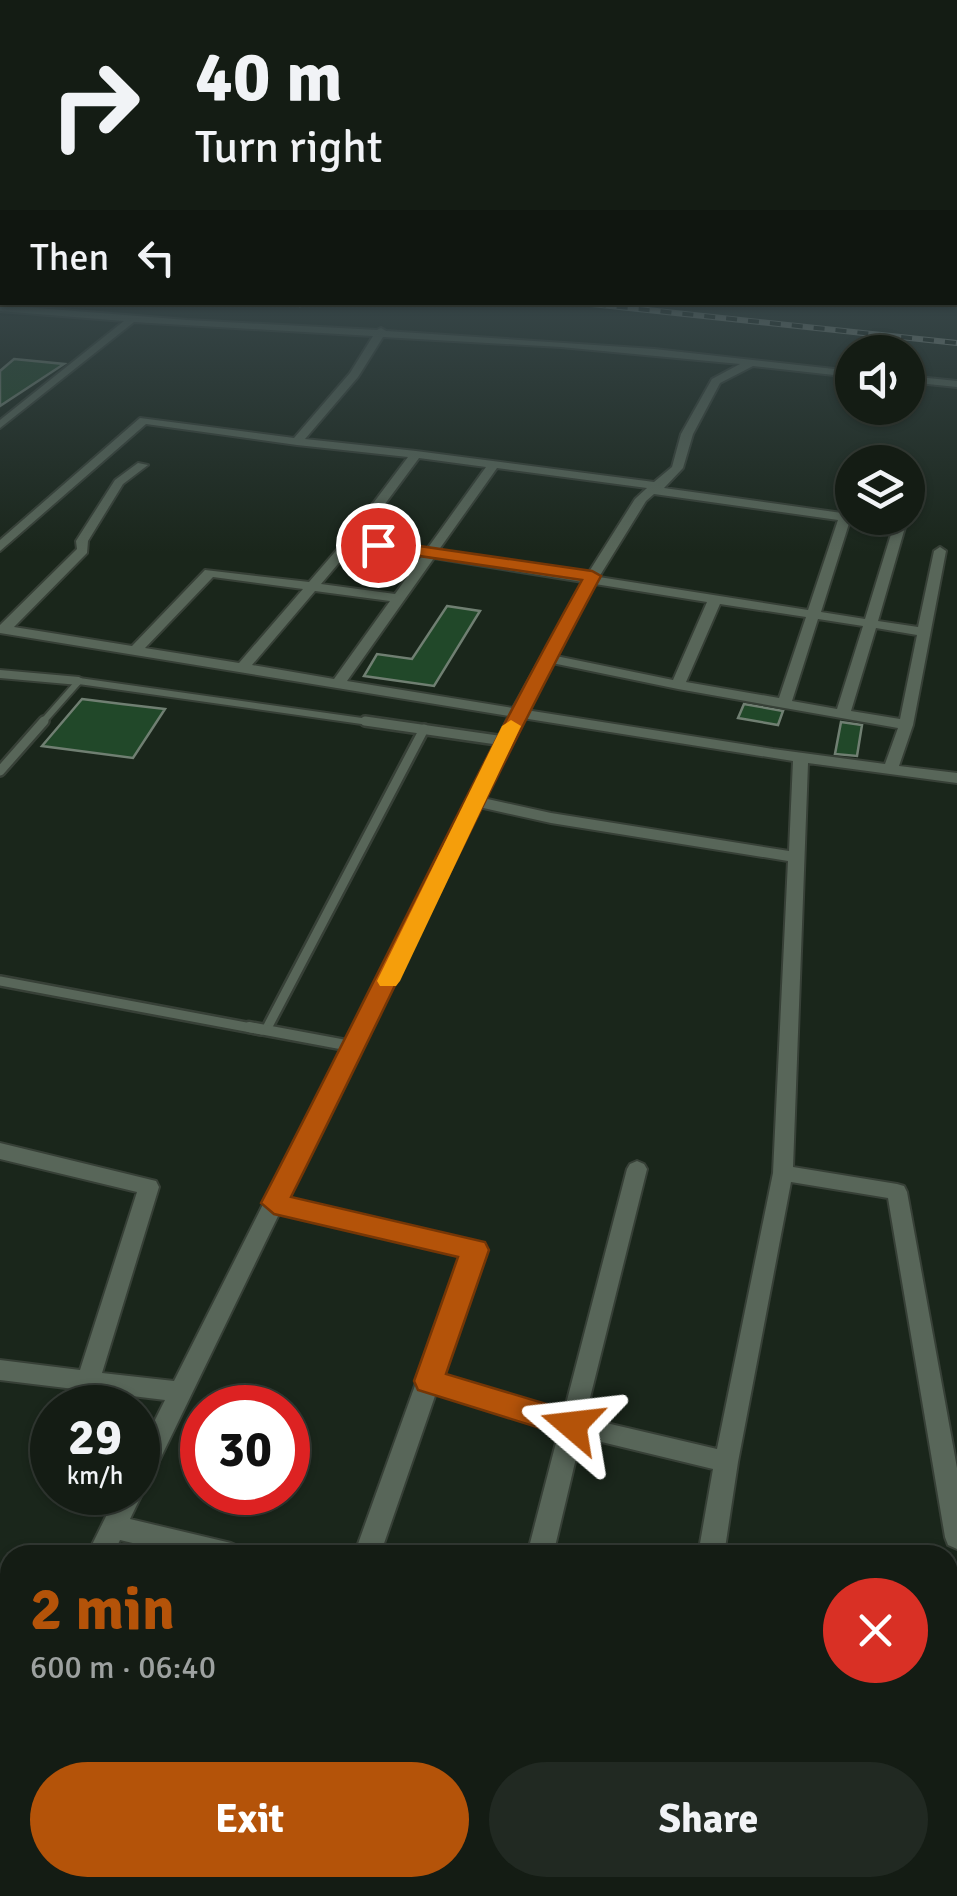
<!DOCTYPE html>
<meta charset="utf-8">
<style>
:root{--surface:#141c14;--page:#212922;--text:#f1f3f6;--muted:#9da1a0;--line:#333a34;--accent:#b45309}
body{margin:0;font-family:Signika,sans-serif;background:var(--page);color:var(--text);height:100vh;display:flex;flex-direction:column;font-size:38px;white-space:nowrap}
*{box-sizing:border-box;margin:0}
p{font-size:32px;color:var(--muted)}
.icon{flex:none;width:55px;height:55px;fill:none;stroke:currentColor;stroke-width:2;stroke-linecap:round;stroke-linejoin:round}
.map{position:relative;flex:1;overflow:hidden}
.panel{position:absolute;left:0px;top:1545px;width:958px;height:352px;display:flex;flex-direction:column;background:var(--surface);border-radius:30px 30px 0 0;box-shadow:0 2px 8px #0004,0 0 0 2px var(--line)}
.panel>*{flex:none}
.guide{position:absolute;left:0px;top:0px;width:958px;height:305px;box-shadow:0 2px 8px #0004,0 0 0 2px var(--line);background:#141c14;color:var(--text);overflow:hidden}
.buttons{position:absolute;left:835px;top:335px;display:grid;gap:20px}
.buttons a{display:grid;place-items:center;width:90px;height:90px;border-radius:50%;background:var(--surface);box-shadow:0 2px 8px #0004,0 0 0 2px var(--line);font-size:50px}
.speed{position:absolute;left:30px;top:1385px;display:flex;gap:20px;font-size:50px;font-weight:700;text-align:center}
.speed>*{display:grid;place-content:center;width:130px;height:130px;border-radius:50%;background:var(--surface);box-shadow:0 2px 8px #0004,0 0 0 2px var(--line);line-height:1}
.speed small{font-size:25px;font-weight:400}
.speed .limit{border:15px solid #d22;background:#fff;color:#111}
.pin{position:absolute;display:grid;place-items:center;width:85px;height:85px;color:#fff;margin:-42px;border:5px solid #fff;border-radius:50%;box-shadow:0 2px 10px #0007}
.me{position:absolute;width:110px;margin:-55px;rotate:287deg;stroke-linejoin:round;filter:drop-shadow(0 0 8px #0008)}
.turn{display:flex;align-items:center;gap:35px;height:210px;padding:0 30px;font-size:45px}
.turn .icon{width:130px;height:130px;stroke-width:2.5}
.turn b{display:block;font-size:70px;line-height:85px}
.then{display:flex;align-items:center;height:95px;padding:0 30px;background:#0003;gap:20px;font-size:38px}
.round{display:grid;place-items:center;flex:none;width:105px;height:105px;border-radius:52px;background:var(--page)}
.summary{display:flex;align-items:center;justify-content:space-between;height:170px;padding:0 30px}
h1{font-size:60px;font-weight:800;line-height:75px;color:var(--accent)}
.button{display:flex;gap:20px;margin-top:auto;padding:20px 30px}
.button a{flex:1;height:115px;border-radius:60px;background:var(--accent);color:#fff;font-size:40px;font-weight:800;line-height:115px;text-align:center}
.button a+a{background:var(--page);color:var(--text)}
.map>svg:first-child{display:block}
</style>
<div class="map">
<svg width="957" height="1896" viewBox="0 0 957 1896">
<rect width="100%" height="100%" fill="#1a261b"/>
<g fill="#214829" stroke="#707f72" stroke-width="2.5">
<path d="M 14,359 L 64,364 L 0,406 L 0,371 Z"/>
<path d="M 447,606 L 480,611 L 434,686 L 364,676 L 377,654 L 412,659 Z"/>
<path d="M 82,699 L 122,704 L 165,709 L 133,758 L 42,746 Z"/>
<path d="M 744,704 L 783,711 L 778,725 L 738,718 Z"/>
<path d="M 841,722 L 862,725 L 857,756 L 835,754 Z"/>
</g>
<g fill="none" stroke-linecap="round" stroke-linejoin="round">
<g stroke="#374037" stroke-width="10">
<path id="lane-far2" d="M 41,724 L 79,681 L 383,724"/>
</g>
<g stroke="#374037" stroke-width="14">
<g id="lane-far1">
<path d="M 365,721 L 504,741"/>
<path d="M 0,771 L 44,721"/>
<path d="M 0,981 L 262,1030"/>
<path d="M 266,1030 L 424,729"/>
</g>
</g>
<g stroke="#374037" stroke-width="15">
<path id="lane" d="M 249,1027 L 351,1046"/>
</g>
<g stroke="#374037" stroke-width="4">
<g id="street">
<path d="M 0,305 L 187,320 L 377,330 L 381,328 L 386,331 L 654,349 L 852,371 L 852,377 L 753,366 L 720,383 L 693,434 L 683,468 L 664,488 L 849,514 L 851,517 L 821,612 L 865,619 L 896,518 L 908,517 L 878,621 L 918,627 L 934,551 L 940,547 L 946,551 L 913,725 L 899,766 L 957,773 L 957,783 L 808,763 L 793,1167 L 897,1184 L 904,1186 L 907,1192 L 957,1468 L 957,1549 L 948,1545 L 945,1537 L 888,1198 L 791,1182 L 738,1462 L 724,1555 L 698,1555 L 713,1469 L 581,1437 L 553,1555 L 527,1555 L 559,1431 L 436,1393 L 380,1555 L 354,1555 L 462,1255 L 280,1212 L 147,1486 L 141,1488 L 143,1492 L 130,1519 L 231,1543 L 240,1547 L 244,1555 L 183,1555 L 120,1540 L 113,1555 L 87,1555 L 118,1492 L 138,1492 L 138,1454 L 165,1400 L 0,1380 L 0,1360 L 80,1370 L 137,1192 L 0,1159 L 0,1143 L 156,1181 L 159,1187 L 102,1373 L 174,1381 L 509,716 L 0,633 L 0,625 L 77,549 L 76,541 L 115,480 L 138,463 L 148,465 L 123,484 L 88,541 L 87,553 L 14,627 L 132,646 L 205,570 L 309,582 L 347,538 L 408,457 L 297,445 L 146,424 L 0,551 L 0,540 L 140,418 L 294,438 L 350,373 L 373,336 L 134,322 L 0,428 L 0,420 L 124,321 L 0,311 ZM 383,337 L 561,347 L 740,364 L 712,379 L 681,434 L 672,467 L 654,482 L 416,451 L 305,439 L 358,377 ZM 419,458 L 486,467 L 427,549 L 359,539 ZM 497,468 L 647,488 L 635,499 L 587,575 L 438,551 ZM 654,494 L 838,520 L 808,610 L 599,577 L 646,501 ZM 354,545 L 422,556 L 395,594 L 321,584 ZM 434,558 L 583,582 L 513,708 L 347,681 ZM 213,577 L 303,589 L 239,663 L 145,648 ZM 595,584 L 707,602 L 673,680 L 556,656 ZM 315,591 L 390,601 L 334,679 L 252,665 ZM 720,604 L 806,617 L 779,698 L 686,682 ZM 818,619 L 863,626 L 837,709 L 792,701 ZM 876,628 L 917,635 L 900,719 L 851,711 ZM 552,663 L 678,689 L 898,728 L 885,764 L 773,749 L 526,710 ZM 522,718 L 793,761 L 789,851 L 551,813 L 483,798 ZM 479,807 L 551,823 L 788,861 L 773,1173 L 717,1449 L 585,1418 L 647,1169 L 644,1164 L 637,1161 L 630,1164 L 627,1169 L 564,1412 L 442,1375 L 486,1250 L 483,1244 L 287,1198 Z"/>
<path d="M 908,376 L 957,381 L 957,387 L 908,382 Z"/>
<path d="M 0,670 L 79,677 L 86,681 L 79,685 L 0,678 Z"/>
<path d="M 0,1658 L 10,1660 L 10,1686 L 0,1684 Z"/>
<path d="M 10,1727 L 10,1770 L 0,1775 L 0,1732 Z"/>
<path d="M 236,1888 L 266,1888 L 263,1896 L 233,1896 Z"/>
<path d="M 319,1888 L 372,1888 L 376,1896 L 323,1896 Z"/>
<path d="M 444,1888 L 474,1888 L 472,1896 L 442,1896 Z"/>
<path d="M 640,1888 L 669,1888 L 669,1896 L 639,1896 Z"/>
</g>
</g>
<path stroke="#545e55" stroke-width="2.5" stroke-dasharray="5 5" stroke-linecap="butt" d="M 299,307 L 305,302"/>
<use href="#lane-far2" stroke="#586659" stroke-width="6"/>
<use href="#lane-far1" stroke="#586659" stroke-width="9"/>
<use href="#lane" stroke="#586659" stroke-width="10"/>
<use href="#street" fill="#586659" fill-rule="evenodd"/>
<g stroke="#a0a9a0" stroke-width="6">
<path id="rail" d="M 573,302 L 957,343"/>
</g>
<use href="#rail" stroke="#111c12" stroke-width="4" stroke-dasharray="11" stroke-linecap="butt"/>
</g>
<linearGradient id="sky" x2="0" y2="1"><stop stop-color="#0e150f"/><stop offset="0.52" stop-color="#38474a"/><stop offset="1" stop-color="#38474a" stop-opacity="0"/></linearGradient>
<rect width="957" height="552" fill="url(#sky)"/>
<path fill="#b45309" stroke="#753606" stroke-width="2.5" d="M 378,540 L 592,571 L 601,576 C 491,780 395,990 291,1197 L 485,1242 L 489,1250 L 446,1374 L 583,1415 L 587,1425 L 583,1434 L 572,1438 L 418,1390 L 414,1381 L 458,1257 L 274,1214 L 261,1203 C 369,996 468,784 582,580 L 372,549 L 369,545 Z"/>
<path fill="#f59e0b" d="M 511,720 L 521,726 L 400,981 L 396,986 L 380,986 L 377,981 L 502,726 Z"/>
</svg>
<div class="buttons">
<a><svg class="icon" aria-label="sound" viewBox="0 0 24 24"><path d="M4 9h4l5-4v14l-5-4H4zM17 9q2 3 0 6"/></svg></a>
<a><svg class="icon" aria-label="layers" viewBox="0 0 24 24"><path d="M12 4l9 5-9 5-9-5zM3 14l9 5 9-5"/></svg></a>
</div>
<div class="speed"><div>29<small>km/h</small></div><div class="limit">30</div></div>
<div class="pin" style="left:378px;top:545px;background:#d93025"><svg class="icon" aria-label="arrive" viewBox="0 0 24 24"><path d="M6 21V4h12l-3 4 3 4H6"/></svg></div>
<svg class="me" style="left:572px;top:1425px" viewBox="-20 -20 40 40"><path d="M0-17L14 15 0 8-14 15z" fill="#b45309" stroke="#fff" stroke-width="4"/></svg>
<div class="guide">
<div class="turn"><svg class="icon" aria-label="right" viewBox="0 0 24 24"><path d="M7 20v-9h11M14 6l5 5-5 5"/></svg><div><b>40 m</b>Turn right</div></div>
<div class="then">Then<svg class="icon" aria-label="left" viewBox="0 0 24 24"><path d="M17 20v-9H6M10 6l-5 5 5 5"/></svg></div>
</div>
<section class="panel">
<div class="summary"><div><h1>2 min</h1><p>600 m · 06:40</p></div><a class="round" style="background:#d93025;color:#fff"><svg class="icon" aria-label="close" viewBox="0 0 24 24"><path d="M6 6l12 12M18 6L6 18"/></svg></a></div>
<div class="button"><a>Exit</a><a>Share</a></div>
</section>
</div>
